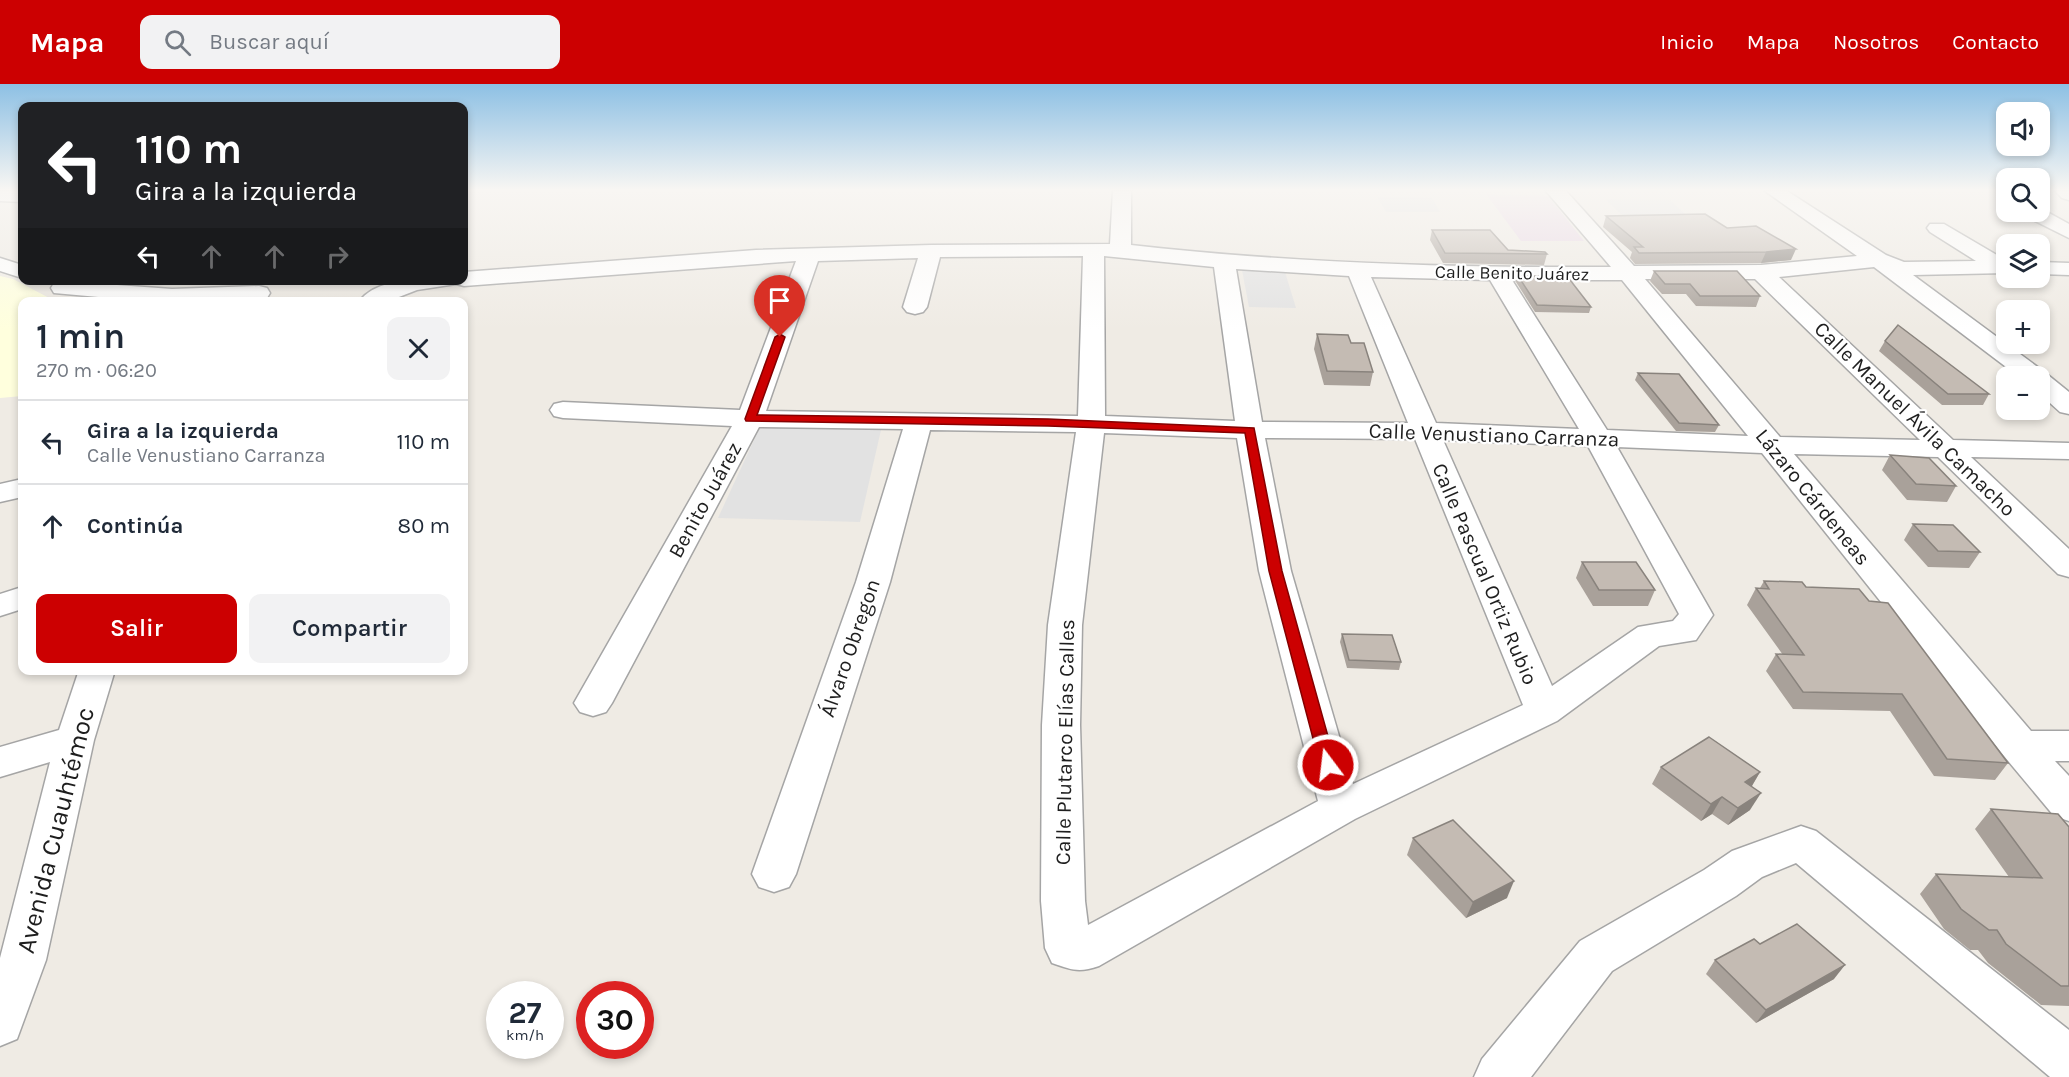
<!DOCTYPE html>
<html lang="es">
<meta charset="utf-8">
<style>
:root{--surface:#fff;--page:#f2f2f3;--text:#1f2937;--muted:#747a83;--line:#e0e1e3;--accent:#cc0001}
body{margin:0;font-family:Karla,sans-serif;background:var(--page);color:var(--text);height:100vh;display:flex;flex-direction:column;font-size:22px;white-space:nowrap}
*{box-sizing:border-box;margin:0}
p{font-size:20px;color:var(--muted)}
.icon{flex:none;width:33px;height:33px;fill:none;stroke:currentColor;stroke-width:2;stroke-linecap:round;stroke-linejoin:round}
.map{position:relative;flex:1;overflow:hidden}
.side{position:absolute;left:18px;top:213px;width:450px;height:378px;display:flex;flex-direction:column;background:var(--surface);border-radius:12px;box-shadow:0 3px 9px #0003}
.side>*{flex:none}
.guide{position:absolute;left:18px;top:18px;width:450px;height:183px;border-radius:12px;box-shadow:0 3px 9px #0003;background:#202124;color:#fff;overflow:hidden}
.controls{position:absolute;left:1996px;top:18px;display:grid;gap:12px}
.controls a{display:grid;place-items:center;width:54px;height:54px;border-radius:12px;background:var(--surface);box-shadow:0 3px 9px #0003;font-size:30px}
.speed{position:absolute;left:486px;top:897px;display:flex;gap:12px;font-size:30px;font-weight:700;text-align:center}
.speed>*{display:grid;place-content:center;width:78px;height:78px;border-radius:50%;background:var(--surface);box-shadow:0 3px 9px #0003;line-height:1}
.speed small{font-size:15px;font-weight:400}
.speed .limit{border:9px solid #d22;background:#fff;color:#111}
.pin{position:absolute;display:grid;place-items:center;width:51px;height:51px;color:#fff;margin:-62px -26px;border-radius:50% 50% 50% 0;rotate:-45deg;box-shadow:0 0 6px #0007}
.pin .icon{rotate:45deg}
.me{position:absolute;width:66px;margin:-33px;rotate:345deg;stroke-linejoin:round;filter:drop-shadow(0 0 4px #0008)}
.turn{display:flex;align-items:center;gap:21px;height:126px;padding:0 18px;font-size:27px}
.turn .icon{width:78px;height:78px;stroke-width:2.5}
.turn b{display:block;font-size:42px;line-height:51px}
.lanes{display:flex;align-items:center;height:57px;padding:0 18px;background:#0003;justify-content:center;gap:30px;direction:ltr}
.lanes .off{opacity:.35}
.round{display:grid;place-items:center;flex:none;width:63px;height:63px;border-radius:12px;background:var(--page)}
.headline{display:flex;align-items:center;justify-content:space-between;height:102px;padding:0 18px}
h1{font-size:36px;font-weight:600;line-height:45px}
.action{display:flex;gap:12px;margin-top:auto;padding:12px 18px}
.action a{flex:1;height:69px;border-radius:12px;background:var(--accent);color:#fff;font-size:24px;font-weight:600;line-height:69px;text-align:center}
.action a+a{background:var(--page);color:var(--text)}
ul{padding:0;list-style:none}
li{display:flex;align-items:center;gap:18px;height:84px;padding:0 18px;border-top:2px solid var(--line)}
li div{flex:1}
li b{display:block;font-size:22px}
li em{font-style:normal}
header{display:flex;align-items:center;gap:36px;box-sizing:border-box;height:84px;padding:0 30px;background:var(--accent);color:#fff}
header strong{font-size:28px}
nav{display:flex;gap:33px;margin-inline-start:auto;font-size:21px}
.search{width:420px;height:54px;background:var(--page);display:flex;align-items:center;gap:15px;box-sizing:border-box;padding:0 21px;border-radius:12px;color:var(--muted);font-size:22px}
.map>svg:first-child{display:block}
</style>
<header>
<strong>Mapa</strong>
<div class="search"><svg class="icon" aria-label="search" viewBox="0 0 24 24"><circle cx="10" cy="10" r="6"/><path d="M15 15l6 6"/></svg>Buscar aquí</div>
<nav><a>Inicio</a><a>Mapa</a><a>Nosotros</a><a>Contacto</a></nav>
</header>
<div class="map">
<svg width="2069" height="993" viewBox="0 0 2069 993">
<rect width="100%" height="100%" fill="#efebe4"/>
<path fill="#e8d6e5" d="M 1486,110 L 1548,112 L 1584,157 L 1521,157 Z"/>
<path fill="#ffd" d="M 0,192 L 13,195 L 55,217 L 22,218 L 22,312 L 0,314 Z"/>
<g fill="#e2e2e2">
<path d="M 1377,113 L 1432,114 L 1440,128 L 1386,128 Z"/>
<path d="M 1605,115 L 1670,116 L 1685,130 L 1623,132 Z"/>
<path d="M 1242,186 L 1285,188 L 1296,224 L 1249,223 Z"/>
<path d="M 760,343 L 881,346 L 860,438 L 718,434 Z"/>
</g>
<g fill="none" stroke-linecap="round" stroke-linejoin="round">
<g stroke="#a5a5a5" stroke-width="3">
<g id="minor">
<path d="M 0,107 L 22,107 L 22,118 L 0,117 Z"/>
<path d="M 1113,107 L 1131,107 L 1131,161 C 1290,179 1450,184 1611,183 L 1546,107 L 1566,107 L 1634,182 L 1761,181 L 1857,172 L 1765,107 L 1787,107 L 1886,171 L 1904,178 L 1976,177 L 1930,148 L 1927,144 L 1930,140 L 1944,140 L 2007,177 L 2007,189 L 1913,191 L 2043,287 L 2069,308 L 2069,330 L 2060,328 L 2040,310 L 2040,292 L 2018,292 L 1874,183 L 1779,193 L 1953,356 L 2069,359 L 2069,375 L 1971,373 L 2069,465 L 2069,493 L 2058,490 L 1938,373 L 1794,370 L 2031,647 L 2069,647 L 2069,677 L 2055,677 L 2069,692 L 2069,737 L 2054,732 L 2004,672 L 1762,369 L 1617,363 L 1713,531 L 1696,556 L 1659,562 L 1557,637 L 1355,735 L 1099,882 C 1079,889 1072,886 1052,879 L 1045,864 L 1041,817 L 1042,641 L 1048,541 L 1076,348 L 930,346 L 890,498 L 796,790 L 789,803 L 774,808 L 759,803 L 752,790 L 856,498 L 903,345 L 759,343 L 612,619 L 606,628 L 593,632 L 580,628 L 574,619 L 732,342 L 563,334 L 554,332 L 550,326 L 554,320 L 563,318 L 740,326 L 796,177 L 464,202 L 456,200 L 417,206 L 386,218 L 359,218 C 378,190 434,196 464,196 L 464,188 L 756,166 L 931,161 L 1110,160 ZM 1083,172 L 1078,332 L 766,327 L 818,177 L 918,174 L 903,223 L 907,228 L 915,230 L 923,228 L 927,223 L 940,173 ZM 1104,172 L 1214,183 L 1235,337 L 1105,332 ZM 1236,185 L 1349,192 L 1408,339 L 1262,338 ZM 1371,193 L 1490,196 L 1579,345 L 1436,339 ZM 1645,195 L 1755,195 L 1920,356 L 1780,353 ZM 1512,196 L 1622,196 L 1748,352 L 1607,346 ZM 1104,349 L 1237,354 L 1259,487 L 1318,717 L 1088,841 L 1085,817 L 1080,641 L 1082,541 ZM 1265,354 L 1415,355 L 1523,621 L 1353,700 L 1291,487 ZM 1443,356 L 1588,362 L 1679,530 L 1673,537 L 1638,543 L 1552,602 Z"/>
<path d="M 2055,107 L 2069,107 L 2069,116 L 2062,114 Z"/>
<path d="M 2040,124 L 2069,140 L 2069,154 L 2025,132 L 2022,128 L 2040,128 Z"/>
<path d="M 0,174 L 22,181 L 22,194 L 0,187 Z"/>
<path d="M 2040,178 L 2069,179 L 2069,191 L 2040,190 Z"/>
<path d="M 62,197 L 172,205 L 259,202 L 267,204 L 270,209 L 267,214 L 259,216 L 154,218 L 54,209 L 51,204 L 54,199 Z"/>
<path d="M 22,395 L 22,413 L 0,418 L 0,400 Z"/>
<path d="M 22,503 L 22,525 L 0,532 L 0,510 Z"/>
<path d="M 79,586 L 115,586 L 94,656 L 46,876 L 17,955 L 0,962 L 0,874 L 50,678 L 0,693 L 0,663 L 59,646 Z"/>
<path d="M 1801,742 L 1816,747 L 2069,946 L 2069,993 L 2050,993 L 1796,779 L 1762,793 L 1736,812 L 1612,887 L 1531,993 L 1474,993 L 1482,975 L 1580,857 L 1704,786 L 1732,767 Z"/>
</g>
</g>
<use href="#minor" fill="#fff" fill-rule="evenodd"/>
</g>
<g fill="#a9a19a">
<path d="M 1606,132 L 1727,144 L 1791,176 L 1761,179 L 1635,180 L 1630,174 L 1632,168 L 1603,143 Z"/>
<path d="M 1432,146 L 1508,166 L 1547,170 L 1544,181 L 1443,179 L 1430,156 Z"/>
<path d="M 1654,187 L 1760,212 L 1756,223 L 1696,222 L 1686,210 L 1662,210 L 1650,197 Z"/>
<path d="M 1518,192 L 1591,223 L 1589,229 L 1535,228 L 1516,198 Z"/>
<path d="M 1317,250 L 1351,259 L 1373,288 L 1370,302 L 1324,301 L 1314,265 Z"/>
<path d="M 1885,257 L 1989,310 L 1983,321 L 1942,321 L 1879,267 Z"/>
<path d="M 1638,289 L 1719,341 L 1715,348 L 1676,347 L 1635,296 Z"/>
<path d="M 1890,371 L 1956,402 L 1947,418 L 1907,416 L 1882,386 Z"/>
<path d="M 1913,440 L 1980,468 L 1969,484 L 1928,483 L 1904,456 Z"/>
<path d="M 1582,478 L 1655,506 L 1648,522 L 1593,522 L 1576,494 Z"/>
<path d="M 1764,497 L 1806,503 L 2008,679 L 1995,696 L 1934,692 L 1890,627 L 1793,625 L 1766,587 L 1776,570 L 1783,571 L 1747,521 L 1756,504 L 1760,504 Z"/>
<path d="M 1342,550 L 1401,578 L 1399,586 L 1347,584 L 1340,558 Z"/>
<path d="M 1661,683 L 1760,688 L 1752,702 L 1750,726 L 1728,741 L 1712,730 L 1701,737 L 1652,700 Z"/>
<path d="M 1991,725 L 2069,743 L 2069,922 L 2041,921 L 1988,879 L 1978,866 L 1970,866 L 1944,845 L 1920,810 L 1936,790 L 2009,793 L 1975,745 Z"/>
<path d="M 1413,754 L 1507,814 L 1466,834 L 1407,771 Z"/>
<path d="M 1715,876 L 1834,895 L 1756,939 L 1706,890 Z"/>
</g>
<g fill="#89837d">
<path d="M 1796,165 L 1791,176 L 1761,179 L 1766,168 Z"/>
<path d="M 1760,688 L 1750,705 L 1745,698 Z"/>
<path d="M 1761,709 L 1750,726 L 1728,741 L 1738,724 Z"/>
<path d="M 1722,713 L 1712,730 L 1701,737 L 1711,720 Z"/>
<path d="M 1514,797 L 1507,814 L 1466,834 L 1473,818 Z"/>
<path d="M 1845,881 L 1834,895 L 1756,939 L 1766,926 Z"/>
</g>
<g fill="#c4bbb3" stroke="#89837d" stroke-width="1.5">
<path d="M 1705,130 L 1727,144 L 1756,142 L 1796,165 L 1766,168 L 1639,169 L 1634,163 L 1643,163 L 1606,132 Z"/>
<path d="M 1432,146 L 1490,146 L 1508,166 L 1545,168 L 1547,170 L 1445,169 Z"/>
<path d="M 1654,187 L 1737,187 L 1760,212 L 1700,212 L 1690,200 L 1665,200 Z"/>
<path d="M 1518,192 L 1567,192 L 1591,223 L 1537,221 Z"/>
<path d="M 1898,241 L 1989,310 L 1948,310 L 1885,257 Z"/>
<path d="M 1317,250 L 1348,251 L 1351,259 L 1364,259 L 1373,288 L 1327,287 Z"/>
<path d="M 1638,289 L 1679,290 L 1719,341 L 1679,339 Z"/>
<path d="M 1890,371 L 1929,374 L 1956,402 L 1916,400 Z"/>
<path d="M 1913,440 L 1953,441 L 1980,468 L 1938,467 Z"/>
<path d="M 1582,478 L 1636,478 L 1655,506 L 1599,506 Z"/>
<path d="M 1764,497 L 1802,498 L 1806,503 L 1859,505 L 1869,517 L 1888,519 L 2008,679 L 1947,675 L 1902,610 L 1803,608 L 1776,570 L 1804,571 L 1756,504 L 1769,505 Z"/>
<path d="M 1342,550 L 1392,551 L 1401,578 L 1349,576 Z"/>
<path d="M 1709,653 L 1760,688 L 1745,698 L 1761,709 L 1738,724 L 1722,713 L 1711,720 L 1661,683 Z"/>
<path d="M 1991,725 L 2058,730 L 2069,743 L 2069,902 L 2061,902 L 2006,860 L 1997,846 L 1989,846 L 1961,825 L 1936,790 L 2042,794 Z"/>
<path d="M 1453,736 L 1514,797 L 1473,818 L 1413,754 Z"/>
<path d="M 1797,840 L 1845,881 L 1766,926 L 1715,876 L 1754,855 L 1760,860 Z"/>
</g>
<linearGradient id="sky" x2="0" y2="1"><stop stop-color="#8dc0e4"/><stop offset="0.43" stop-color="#f8f6f3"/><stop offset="1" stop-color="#f8f6f3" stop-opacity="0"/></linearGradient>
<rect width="2069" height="246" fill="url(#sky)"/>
<path fill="#cc0001" stroke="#850001" stroke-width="1.5" d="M 780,250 L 785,253 L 757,331 L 1048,335 L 1254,344 L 1282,487 L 1336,681 L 1334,686 L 1328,687 L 1322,686 L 1320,681 L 1269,487 L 1245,349 L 1048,342 L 746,337 L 745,335 L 775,253 Z"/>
<g text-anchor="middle" stroke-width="4.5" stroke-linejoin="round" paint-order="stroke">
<g font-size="18" fill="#1e1e1e" stroke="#fff">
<text transform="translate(1512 189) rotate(1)" y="6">Calle Benito Juárez</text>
</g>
<g font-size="21" fill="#1e1e1e" stroke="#fff">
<text transform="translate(1915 335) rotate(44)" y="7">Calle Manuel Ávila Camacho</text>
<text transform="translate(1494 351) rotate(2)" y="7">Calle Venustiano Carranza</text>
<text transform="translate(1813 413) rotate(51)" y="7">Lázaro Cárdeneas</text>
<text transform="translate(705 416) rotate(-61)" y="7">Benito Juárez</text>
<text transform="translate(1485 490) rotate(67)" y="7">Calle Pascual Ortiz Rubio</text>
<text transform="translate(850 564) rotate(-71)" y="7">Álvaro Obregon</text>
<text transform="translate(1065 658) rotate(-89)" y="7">Calle Plutarco Elías Calles</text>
</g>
<g font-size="26" fill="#1e1e1e" stroke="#fff">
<text transform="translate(55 746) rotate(-76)" y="9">Avenida Cuauhtémoc</text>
</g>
</g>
</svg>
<div class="controls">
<a><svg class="icon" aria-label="sound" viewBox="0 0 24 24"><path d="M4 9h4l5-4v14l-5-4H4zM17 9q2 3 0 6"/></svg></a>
<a><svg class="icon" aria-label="search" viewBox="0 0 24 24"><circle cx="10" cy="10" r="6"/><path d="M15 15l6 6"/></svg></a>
<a><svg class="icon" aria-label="layers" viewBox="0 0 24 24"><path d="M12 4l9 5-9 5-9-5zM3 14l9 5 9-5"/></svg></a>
<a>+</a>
<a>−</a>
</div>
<div class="speed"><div>27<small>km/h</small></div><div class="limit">30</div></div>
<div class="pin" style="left:780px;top:253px;background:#d93025"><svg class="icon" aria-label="arrive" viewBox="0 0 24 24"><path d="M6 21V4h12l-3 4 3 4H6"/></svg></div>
<svg class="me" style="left:1328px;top:681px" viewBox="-20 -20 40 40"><circle r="17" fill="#cc0001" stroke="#fff" stroke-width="3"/><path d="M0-11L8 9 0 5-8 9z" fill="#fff"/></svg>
<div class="guide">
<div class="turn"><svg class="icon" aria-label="left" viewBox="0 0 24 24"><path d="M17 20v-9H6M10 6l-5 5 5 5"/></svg><div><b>110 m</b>Gira a la izquierda</div></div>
<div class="lanes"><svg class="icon" aria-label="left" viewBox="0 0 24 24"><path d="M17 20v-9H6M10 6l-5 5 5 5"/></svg><svg class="icon off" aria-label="ahead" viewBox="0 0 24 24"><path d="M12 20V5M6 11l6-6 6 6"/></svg><svg class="icon off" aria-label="ahead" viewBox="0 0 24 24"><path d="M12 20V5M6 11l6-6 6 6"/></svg><svg class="icon off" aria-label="right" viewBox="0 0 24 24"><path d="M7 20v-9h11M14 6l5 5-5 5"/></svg></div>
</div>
<section class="side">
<div class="headline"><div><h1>1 min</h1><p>270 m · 06:20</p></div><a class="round"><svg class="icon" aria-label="close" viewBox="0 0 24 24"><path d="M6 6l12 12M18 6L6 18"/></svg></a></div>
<ul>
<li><svg class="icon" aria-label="left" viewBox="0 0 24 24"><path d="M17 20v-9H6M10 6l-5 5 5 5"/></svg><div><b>Gira a la izquierda</b><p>Calle Venustiano Carranza</p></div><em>110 m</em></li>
<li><svg class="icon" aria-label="ahead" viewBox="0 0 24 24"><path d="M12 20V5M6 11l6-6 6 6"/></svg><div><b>Continúa</b></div><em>80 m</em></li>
</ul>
<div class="action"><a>Salir</a><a>Compartir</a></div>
</section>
</div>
